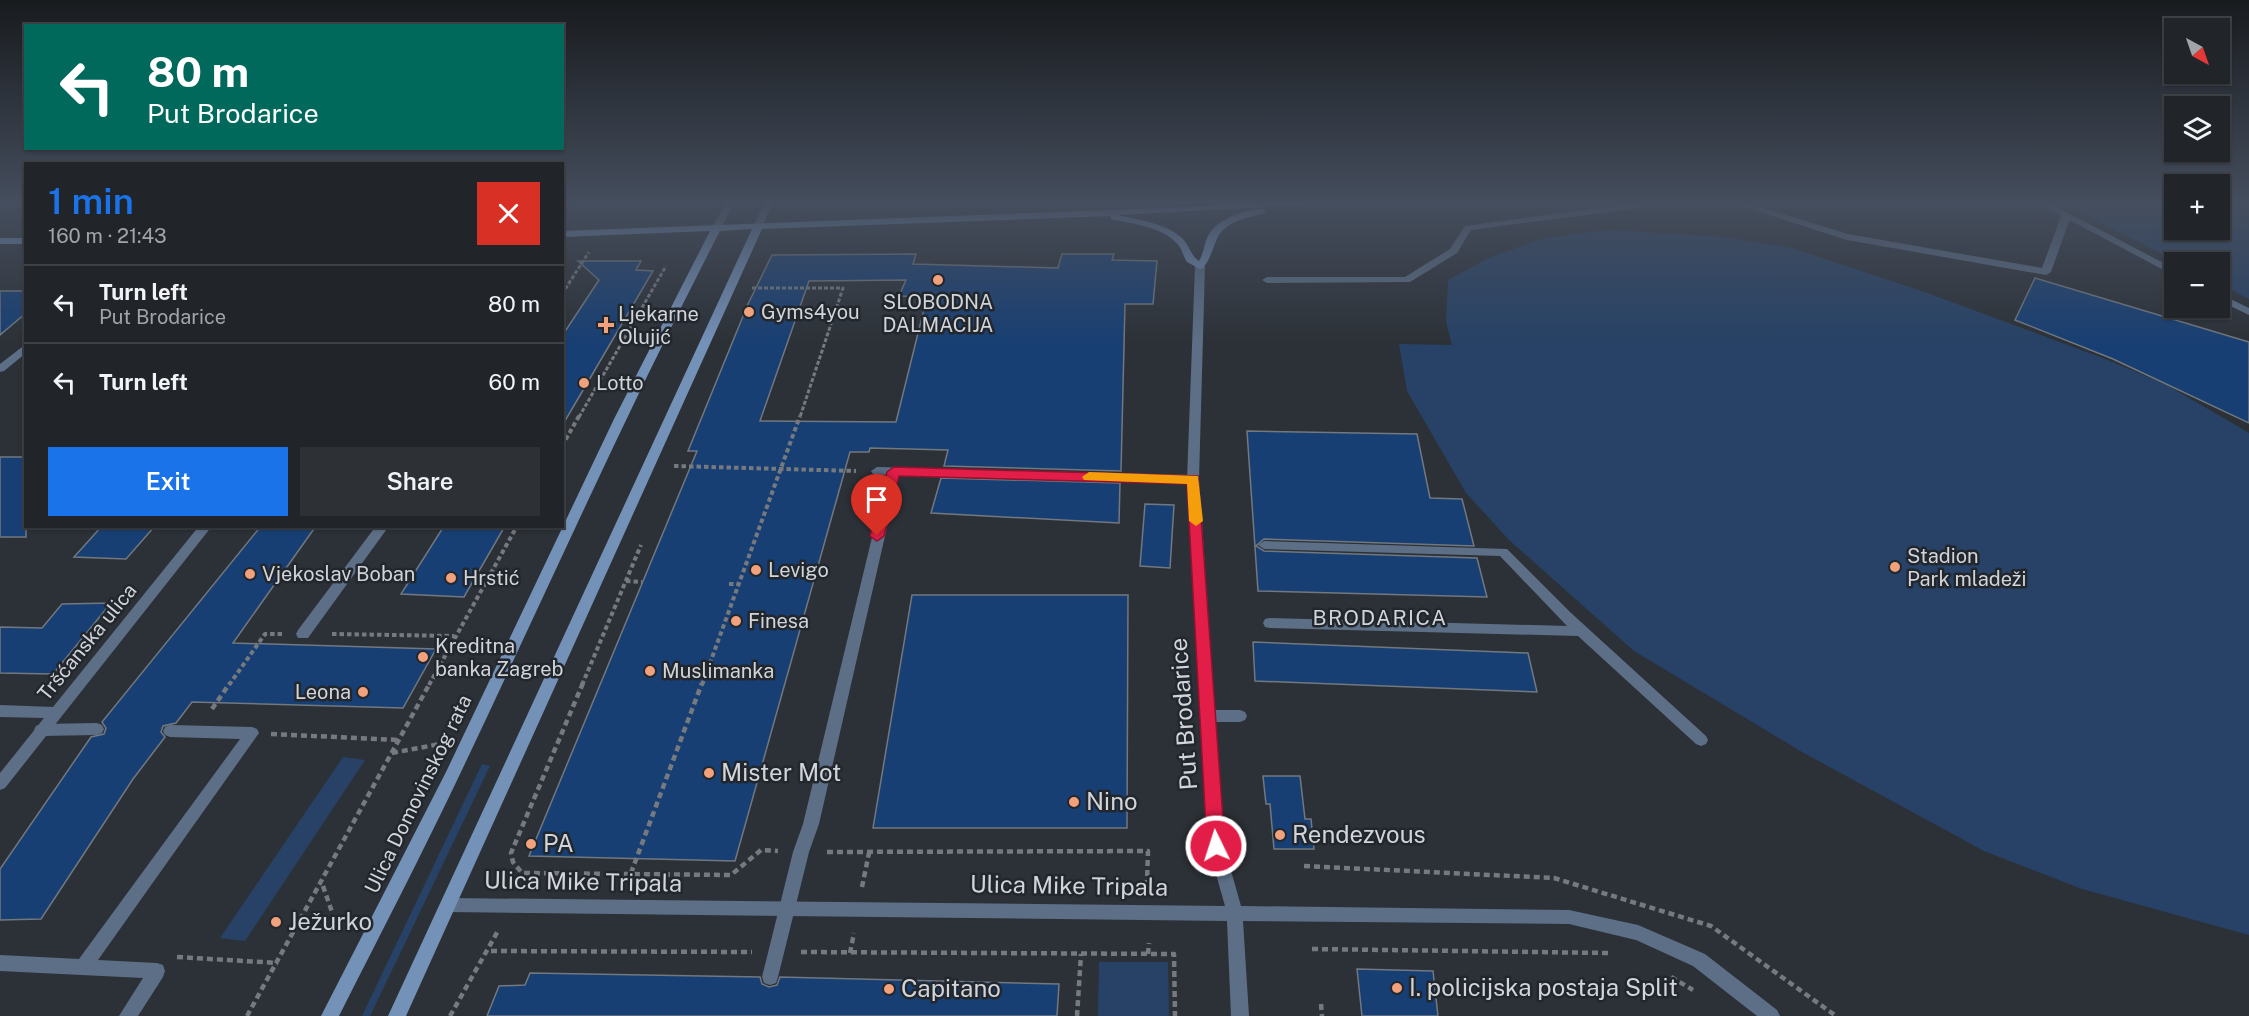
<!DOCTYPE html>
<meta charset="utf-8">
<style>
:root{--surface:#212529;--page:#2d3135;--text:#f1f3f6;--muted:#a2a5a8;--line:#3e4246;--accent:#1a73e8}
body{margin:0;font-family:"Public Sans",sans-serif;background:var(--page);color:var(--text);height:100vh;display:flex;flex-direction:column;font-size:22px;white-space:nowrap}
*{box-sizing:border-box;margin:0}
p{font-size:20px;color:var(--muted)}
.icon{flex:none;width:33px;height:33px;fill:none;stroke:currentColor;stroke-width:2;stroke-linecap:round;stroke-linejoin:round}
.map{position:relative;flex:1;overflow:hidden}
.side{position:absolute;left:24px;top:162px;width:540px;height:366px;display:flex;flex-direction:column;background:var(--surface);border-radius:0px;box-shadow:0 2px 4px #0004,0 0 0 2px var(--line)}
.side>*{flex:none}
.guide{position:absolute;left:24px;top:24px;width:540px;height:126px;border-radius:0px;box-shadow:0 2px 4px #0004,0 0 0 2px var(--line);background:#00695c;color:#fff;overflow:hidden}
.needle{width:39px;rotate:140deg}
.controls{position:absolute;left:2164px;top:18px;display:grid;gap:12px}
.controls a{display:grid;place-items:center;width:66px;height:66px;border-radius:0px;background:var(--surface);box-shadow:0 2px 4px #0004,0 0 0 2px var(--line);font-size:30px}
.pin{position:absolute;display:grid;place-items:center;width:51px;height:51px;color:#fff;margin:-62px -26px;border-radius:50% 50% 50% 0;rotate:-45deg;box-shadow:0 0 6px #0007}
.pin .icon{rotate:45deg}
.me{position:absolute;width:66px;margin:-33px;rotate:356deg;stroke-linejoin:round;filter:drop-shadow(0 0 4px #0008)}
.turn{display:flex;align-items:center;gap:21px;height:126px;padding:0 24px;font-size:27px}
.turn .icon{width:78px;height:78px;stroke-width:2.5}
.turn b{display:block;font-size:42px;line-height:51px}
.round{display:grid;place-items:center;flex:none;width:63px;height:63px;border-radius:0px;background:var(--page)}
.overview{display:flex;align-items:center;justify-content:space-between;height:102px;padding:0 24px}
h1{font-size:36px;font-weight:600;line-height:45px;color:var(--accent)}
.primary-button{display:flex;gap:12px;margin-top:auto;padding:12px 24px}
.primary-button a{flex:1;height:69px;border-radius:0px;background:var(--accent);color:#fff;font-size:24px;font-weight:600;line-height:69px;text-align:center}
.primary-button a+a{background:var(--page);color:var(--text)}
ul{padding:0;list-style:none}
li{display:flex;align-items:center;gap:18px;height:78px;padding:0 24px;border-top:2px solid var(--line)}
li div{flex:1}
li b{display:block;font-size:22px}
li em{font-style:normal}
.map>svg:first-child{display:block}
</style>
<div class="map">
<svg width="2249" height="1016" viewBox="0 0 2249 1016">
<rect width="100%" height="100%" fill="#2c3137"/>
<g fill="#274266">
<path d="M 2058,201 L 2175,201 L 2175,230 L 2220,230 L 2220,201 L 2249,201 L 2249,299 L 2220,284 L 2220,262 L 2178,262 Z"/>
<path d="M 1609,230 L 1722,237 L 1792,248 L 1930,294 L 2103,358 L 2167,385 L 2249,433 L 2249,935 L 2082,889 L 1984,851 L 1802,752 L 1634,651 L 1509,540 L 1466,493 L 1407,391 L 1399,344 L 1452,345 L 1446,322 L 1448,280 L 1491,257 L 1545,238 Z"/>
<path d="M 343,757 L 365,760 L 245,941 L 220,938 Z"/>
<path d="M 482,764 L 490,766 L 370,1016 L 362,1016 Z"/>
<path d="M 1099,962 L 1168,962 L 1169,1016 L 1098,1016 Z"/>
</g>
<g fill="#183f73" stroke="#72787f" stroke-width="1.5" fill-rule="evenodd">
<path d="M 916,254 L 913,264 L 1058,268 L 1062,254 L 1114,254 L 1112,260 L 1157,261 L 1153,304 L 1125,304 L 1121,471 L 944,466 L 948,450 L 870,448 L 869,452 L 850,452 L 735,861 L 529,856 L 697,451 L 688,451 L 748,304 L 772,255 ZM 906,280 L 899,296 L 927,297 L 896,422 L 760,421 L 809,281 Z"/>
<path d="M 578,261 L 641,261 L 636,270 L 653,271 L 562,426 L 562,336 L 599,280 Z"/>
<path d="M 2035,278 L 2249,342 L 2249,423 L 2113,359 L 2015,320 Z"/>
<path d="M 0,291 L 26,291 L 26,313 L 0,335 Z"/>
<path d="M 1247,431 L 1417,434 L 1430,498 L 1462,499 L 1474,546 L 1264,539 L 1256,546 L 1264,551 L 1477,558 L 1487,597 L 1258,591 Z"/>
<rect x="0" y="457" width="26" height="80"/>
<path d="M 941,478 L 1120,483 L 1119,523 L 931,513 Z"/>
<path d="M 1145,504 L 1174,505 L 1170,568 L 1140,566 Z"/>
<path d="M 102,526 L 155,526 L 126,559 L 74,557 Z"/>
<path d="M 261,526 L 316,526 L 233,643 L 436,649 L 403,708 L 192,702 L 176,723 L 163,726 L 161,732 L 165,737 L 133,779 L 41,919 L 0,920 L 0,869 L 91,737 L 104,734 L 106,728 L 102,722 Z"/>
<path d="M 444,526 L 505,526 L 464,597 L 401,594 Z"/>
<path d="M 912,595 L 1128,595 L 1127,828 L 873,828 Z"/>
<path d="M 111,603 L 53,674 L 0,673 L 0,627 L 42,628 L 62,604 Z"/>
<path d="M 1253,642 L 1528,653 L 1537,692 L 1255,681 Z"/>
<path d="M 1263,776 L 1300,776 L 1305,819 L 1311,819 L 1314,849 L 1274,849 L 1270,804 L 1266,804 Z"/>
<path d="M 1357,969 L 1433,971 L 1438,1016 L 1362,1016 Z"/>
<path d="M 530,973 L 760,977 L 762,984 L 769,987 L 777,985 L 780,977 L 1059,984 L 1057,1016 L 487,1016 L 499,986 L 525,985 Z"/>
</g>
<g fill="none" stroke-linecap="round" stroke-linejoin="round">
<g stroke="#767a7f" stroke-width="3" stroke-dasharray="4 2" stroke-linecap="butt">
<path d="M 752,288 L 843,288 L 800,417"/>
<path d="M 562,294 L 589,252"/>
<path d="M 579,417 L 666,266"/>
</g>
<g stroke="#767a7f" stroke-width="4" stroke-dasharray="4.5 3" stroke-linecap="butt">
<path d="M 562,446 L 579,416"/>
<path d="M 674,466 L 856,471"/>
<path d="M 626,581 L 642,582"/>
<path d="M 729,584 L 739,584"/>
<path d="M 332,634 L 454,636"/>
<path d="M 229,685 L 265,634 L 283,634"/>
<path d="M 429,685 L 517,526"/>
<path d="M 582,685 L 641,545"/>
<path d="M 702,685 L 800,416"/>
</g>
<g stroke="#767a7f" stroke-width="4.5" stroke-dasharray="6 4" stroke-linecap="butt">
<path d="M 583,683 L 511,853 L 513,862 L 522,873 L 731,875 L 761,850 L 778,851"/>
<path d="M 212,709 L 230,683"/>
<path d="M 271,734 L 399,740"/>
<path d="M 392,753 L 440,744"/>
<path d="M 827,852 L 1148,851 L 1147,882"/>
<path d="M 1304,866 L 1554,878 L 1711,926 L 1836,1016"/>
<path d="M 631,873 L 702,683"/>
<path d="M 323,886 L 332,912"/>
<path d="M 862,887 L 869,853"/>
<path d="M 1312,949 L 1608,953"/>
<path d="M 491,951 L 752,952"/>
<path d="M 801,952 L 1174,954 L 1175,1016"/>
<path d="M 850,953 L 854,933"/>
<path d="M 1148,954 L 1149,943"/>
<path d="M 177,957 L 278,963"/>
<path d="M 1671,977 L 1693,990"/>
<path d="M 1321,1004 L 1322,1016"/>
<path d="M 247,1016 L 430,683"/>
<path d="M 450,1016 L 499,929"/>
<path d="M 1077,1016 L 1081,954"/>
</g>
<g fill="#5d6f87" fill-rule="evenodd">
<path d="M 1649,201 L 1674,201 L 1670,204 L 1471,230 L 1457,253 L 1410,282 L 1267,283 L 1262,280 L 1267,277 L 1405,277 L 1450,249 L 1465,226 Z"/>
<path d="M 1726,201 L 1740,201 L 1848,234 L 2042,268 L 2061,216 L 2066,213 L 2071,216 L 2051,272 L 2046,275 L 1847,240 Z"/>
<path d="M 1770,201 L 1802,201 L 1786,207 Z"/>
<path d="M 877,467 L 1193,475 L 1199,479 L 1193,483 L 899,475 L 819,824 L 809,852 L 778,977 L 776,983 L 770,985 L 764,983 L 762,977 L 793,852 L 803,824 L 887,475 L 873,474 L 871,471 Z"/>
<path d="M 376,526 L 389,526 L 308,638 L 298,638 L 296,634 L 298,630 Z"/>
<path d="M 1264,541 L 1507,549 L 1570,612 L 1706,736 L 1708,740 L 1706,744 L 1701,746 L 1696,744 L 1578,636 L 1270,628 L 1265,627 L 1263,623 L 1265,619 L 1270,618 L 1567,626 L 1500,556 L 1264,549 L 1258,545 Z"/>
<path d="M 1208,710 L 1240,710 L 1245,712 L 1247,716 L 1245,720 L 1240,722 L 1208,722 L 1203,720 L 1201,716 L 1203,712 Z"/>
<path d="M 97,723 L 102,725 L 104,729 L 102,733 L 97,735 L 41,736 L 36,734 L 34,730 L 36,726 L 41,724 Z"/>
<path d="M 170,725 L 252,727 L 257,729 L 259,733 L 98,960 L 157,963 L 163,965 L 165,971 L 163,977 L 138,1016 L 119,1016 L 143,978 L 0,971 L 0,955 L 79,959 L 240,739 L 170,737 L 165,735 L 163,731 L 165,727 Z"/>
</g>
<g fill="#5d6f87" fill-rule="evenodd">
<path d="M 2034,201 L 2045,201 L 2175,269 L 2175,276 Z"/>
<path d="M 1200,263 L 1205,266 L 1199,479 L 1224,846 L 1241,906 L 1569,910 L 1638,925 L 1705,954 L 1777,1010 L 1780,1016 L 1757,1016 L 1693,966 L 1636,940 L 1569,924 L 1243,921 L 1249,1016 L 1231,1016 L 1227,921 L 448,912 L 442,910 L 440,905 L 442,900 L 448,898 L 1225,906 L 1208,846 L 1187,479 L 1195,266 Z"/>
<path d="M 2220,294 L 2249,308 L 2249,315 L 2220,301 Z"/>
<path d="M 26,344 L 26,353 L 4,371 L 0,372 L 0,364 Z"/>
<path d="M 199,526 L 212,526 L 5,788 L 0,790 L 0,773 L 44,718 L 0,717 L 0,705 L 53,707 Z"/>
</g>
<g fill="#5d6f87" fill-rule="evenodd">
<path d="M 727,201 L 736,201 L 719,231 L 713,231 L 711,229 Z"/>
<path d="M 765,201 L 774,201 L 762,227 L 756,227 L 754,225 Z"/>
</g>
<g fill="#7491b8" fill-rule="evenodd">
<path d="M 1277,201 L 1323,201 L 1319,204 L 1118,215 C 1139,220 1165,223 1182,238 C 1189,245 1191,256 1199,261 C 1204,253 1204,243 1209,234 C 1219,218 1248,208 1265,209 L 1265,213 C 1247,218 1223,221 1216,241 C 1212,251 1210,259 1203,268 L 1200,269 L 1187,262 C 1184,258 1183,253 1181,249 C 1168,227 1133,224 1111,219 L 1110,216 L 762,229 L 406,1016 L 388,1016 L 752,229 L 720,231 C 628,408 547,591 461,772 C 422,854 380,935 339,1016 L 321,1016 L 446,772 L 614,419 L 710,231 L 562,237 L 562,231 L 1187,207 Z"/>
<rect x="0" y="238" width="26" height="6"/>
</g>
</g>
<linearGradient id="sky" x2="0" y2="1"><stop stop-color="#181b1e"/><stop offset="0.59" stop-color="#454e5e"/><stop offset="1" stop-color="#454e5e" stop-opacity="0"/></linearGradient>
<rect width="2249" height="343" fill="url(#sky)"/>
<path fill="#e11d48" stroke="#92132f" stroke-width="1.5" d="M 894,467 L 1198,476 L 1225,846 L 1222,852 L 1216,854 L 1210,852 L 1207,846 L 1187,484 L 899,476 L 884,536 L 877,541 L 870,536 L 887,472 Z"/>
<path fill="#f59e0b" d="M 1089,472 L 1198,476 L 1203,521 L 1196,526 L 1189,521 L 1187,484 L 1084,480 L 1082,477 Z"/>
<g fill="#f1a17b" stroke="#22272d" stroke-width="2">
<circle cx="938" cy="280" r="6"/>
<circle cx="749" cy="312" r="6"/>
<path d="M603 316h6v6h6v6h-6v6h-6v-6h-6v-6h6z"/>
<circle cx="584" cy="383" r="6"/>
<circle cx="1895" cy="567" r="6"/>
<circle cx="756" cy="570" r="6"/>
<circle cx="250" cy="574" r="6"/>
<circle cx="451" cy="578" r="6"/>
<circle cx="736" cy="621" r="6"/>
<circle cx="423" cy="657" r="6"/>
<circle cx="650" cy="671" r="6"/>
<circle cx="363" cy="692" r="6"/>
<circle cx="709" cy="773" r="6"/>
<circle cx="1074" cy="802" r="6"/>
<circle cx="1280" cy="835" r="6"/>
<circle cx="531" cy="844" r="6"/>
<circle cx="276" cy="922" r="6"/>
<circle cx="1397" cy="988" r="6"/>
<circle cx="889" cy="989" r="6"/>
</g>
<g text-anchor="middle" stroke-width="5" stroke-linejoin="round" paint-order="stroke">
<g font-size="20" fill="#d1d4d8" stroke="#22272d" text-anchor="start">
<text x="938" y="309" text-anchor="middle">SLOBODNA<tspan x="938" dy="23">DALMACIJA</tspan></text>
<text x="761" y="319">Gyms4you</text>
<text x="618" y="321">Ljekarne<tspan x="618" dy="23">Olujić</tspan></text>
<text x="596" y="390">Lotto</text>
<text x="1907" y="563">Stadion<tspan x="1907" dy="23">Park mladeži</tspan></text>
<text x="768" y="577">Levigo</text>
<text x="262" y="581">Vjekoslav Boban</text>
<text x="463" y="585">Hrstić</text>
<text x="748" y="628">Finesa</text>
<text x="435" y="653">Kreditna<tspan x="435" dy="23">banka Zagreb</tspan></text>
<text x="662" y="678">Muslimanka</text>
<text x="351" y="699" text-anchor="end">Leona</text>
</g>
<g font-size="20" fill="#d1d4d8" stroke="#22272d">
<text transform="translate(87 642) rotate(-51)" y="7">Tršćanska ulica</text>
<text transform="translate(418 794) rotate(-64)" y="7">Ulica Domovinskog rata</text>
</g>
<g font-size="21" letter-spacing="1.5" fill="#d1d4d8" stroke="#22272d">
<text x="1380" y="625">BRODARICA</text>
</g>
<g font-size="24" fill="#d1d4d8" stroke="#22272d">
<text transform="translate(1184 714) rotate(-94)" y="8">Put Brodarice</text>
<text transform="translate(583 882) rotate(1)" y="8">Ulica Mike Tripala</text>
<text transform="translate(1069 886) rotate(1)" y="8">Ulica Mike Tripala</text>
</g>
<g font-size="24" fill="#d1d4d8" stroke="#22272d" text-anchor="start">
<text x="721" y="781">Mister Mot</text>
<text x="1086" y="810">Nino</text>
<text x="1292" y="843">Rendezvous</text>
<text x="543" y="852">PA</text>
<text x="288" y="930">Ježurko</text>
<text x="1409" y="996">I. policijska postaja Split</text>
<text x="901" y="997">Capitano</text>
</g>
</g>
</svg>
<div class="controls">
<a><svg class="needle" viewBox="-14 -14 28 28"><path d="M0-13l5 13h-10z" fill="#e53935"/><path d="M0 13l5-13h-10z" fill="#a2a5a8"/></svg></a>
<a><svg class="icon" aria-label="layers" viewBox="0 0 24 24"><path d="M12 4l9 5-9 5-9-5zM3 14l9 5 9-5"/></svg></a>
<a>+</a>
<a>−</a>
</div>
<div class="pin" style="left:877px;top:536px;background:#d93025"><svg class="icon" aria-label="arrive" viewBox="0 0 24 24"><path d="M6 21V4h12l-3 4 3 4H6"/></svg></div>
<svg class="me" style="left:1216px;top:846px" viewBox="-20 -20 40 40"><circle r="17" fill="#e11d48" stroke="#fff" stroke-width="3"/><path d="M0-11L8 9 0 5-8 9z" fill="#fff"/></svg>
<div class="guide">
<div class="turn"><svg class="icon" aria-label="left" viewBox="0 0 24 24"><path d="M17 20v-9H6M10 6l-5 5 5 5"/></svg><div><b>80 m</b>Put Brodarice</div></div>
</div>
<section class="side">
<div class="overview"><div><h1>1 min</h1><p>160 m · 21:43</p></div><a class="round" style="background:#d93025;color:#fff"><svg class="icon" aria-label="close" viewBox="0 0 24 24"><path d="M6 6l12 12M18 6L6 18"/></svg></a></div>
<ul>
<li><svg class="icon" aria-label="left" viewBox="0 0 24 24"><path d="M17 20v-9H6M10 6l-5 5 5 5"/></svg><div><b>Turn left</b><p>Put Brodarice</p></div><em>80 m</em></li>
<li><svg class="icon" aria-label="left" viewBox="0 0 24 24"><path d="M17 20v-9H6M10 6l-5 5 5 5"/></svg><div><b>Turn left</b></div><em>60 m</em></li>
</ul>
<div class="primary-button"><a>Exit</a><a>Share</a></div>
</section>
</div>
